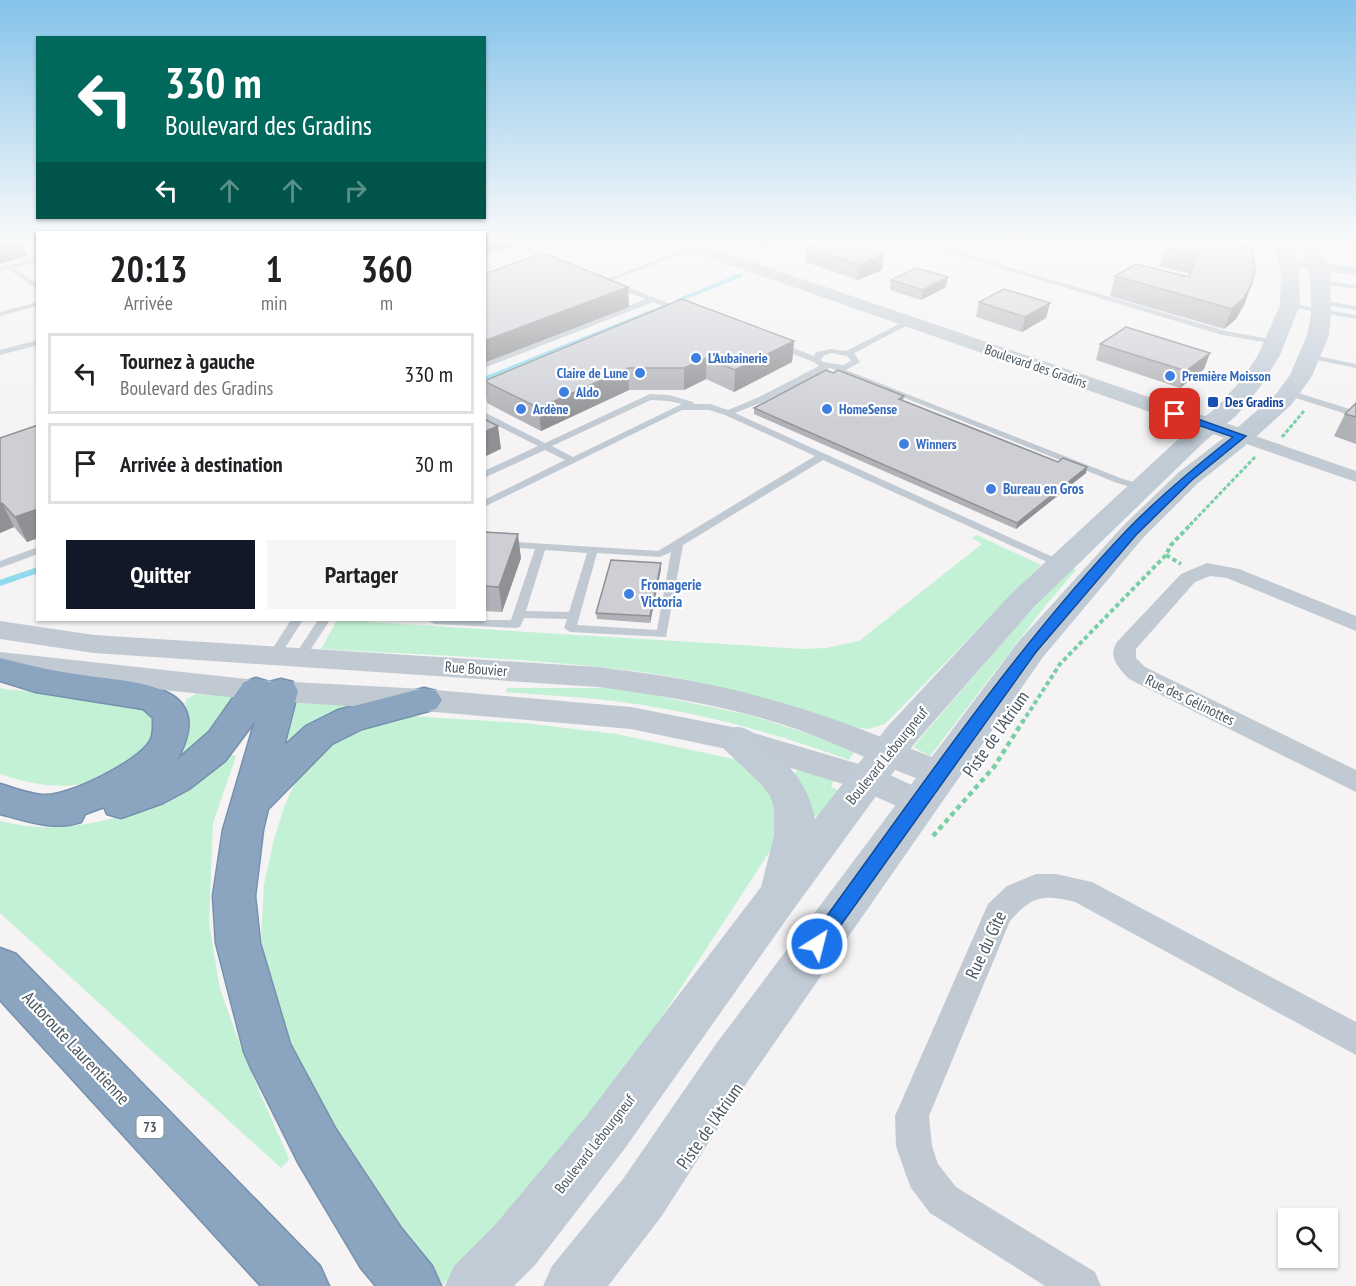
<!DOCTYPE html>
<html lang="fr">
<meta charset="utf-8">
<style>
:root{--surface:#fff;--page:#f6f6f6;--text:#202124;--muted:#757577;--line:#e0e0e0;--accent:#111827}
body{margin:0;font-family:"PT Sans Narrow",sans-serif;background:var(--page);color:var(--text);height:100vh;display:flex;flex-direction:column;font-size:22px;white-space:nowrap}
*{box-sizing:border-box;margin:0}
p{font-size:20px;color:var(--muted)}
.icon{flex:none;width:33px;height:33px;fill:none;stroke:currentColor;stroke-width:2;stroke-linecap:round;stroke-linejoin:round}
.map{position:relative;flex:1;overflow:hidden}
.sheet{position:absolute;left:36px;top:231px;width:450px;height:390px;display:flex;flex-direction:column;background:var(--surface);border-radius:0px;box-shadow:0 2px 4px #0004}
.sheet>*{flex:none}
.hud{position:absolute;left:36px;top:36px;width:450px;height:183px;border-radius:0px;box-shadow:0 2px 4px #0004;background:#00695c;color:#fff;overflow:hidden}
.controls{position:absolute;left:1278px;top:1208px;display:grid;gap:12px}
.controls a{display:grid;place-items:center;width:60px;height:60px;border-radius:0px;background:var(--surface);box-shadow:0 2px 4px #0004;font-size:30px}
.pin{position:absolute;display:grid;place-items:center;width:51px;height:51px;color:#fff;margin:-26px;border-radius:12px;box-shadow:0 3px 9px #0006}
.me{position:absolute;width:66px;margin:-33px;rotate:36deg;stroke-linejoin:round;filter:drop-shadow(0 0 4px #0008)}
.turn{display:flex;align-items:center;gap:21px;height:126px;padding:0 30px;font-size:27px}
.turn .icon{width:78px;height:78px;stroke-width:2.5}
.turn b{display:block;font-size:42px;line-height:51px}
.lanes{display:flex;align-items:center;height:57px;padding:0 30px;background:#0003;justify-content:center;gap:30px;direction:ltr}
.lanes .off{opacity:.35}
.eta{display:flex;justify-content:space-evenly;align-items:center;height:102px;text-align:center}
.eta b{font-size:36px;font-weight:700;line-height:42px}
.button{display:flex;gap:12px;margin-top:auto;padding:12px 30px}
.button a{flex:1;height:69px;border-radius:0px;background:var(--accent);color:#fff;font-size:24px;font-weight:700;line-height:69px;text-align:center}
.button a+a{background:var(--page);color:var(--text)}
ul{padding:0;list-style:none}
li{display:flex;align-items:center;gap:18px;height:81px;margin:0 12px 9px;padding:0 18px;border:3px solid var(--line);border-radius:0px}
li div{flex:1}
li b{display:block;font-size:22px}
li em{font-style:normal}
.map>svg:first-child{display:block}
</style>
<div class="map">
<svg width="1356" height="1286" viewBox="0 0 1356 1286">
<rect width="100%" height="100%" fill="#f5f3f3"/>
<g fill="#c3f1d5">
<path d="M 977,535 L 1041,565 L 885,724 L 869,729 L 858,728 C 784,706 710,680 634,671 C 530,658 425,655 321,649 L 337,620 L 369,620 L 368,622 L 803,649 L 826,648 L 859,641 L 982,544 L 972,538 Z"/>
<path d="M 1071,568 L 1076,570 L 1046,605 L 930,756 L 913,747 L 1016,627 Z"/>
<path d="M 0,688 C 26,693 130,698 144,708 C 180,736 108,779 85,783 C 57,790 27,783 0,774 Z"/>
<path d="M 507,688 L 620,688 L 749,715 L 809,734 L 855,751 L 849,760 C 769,730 682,708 597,699 C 567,696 536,695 506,692 Z"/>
<path d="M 196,694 L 238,696 L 214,737 L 174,765 C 182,745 194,724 185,703 L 187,699 Z"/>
<path d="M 298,702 L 347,705 L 349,709 L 289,746 L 279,742 L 294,703 Z"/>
<path d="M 394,715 L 524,723 L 617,734 L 738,760 L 775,794 L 779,831 L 770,851 L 654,1029 L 554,1158 L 443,1285 L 366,1183 L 342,1147 L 284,1035 L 270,983 L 261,937 L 264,885 L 274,839 L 285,805 L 301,768 L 335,737 Z"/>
<path d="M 228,754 L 236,756 L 213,823 L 209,923 L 220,989 L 244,1056 L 289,1159 L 281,1168 L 0,913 L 0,821 C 57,836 117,822 169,797 C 181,792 195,786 205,777 C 213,771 220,762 228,754 Z"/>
<path d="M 800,768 L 834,779 L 831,787 L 842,792 L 822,818 L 809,815 L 792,775 Z"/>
</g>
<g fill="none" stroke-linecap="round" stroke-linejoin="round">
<g stroke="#90daee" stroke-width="4">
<path d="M 677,301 L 741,275"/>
<path d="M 511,368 L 661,308"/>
</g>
<path stroke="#90daee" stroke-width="4.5" d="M 484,379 L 515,367"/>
<path stroke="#90daee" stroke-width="6" d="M 0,583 L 38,570"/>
<g stroke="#7690ad" stroke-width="3">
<g id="motorway">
<path d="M 0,658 C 27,665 54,671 82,675 C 133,683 220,682 177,760 L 209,732 L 244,682 L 256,678 L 269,682 L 281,679 L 293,682 L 298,691 L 284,746 L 306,726 L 338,710 L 424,688 L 436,691 L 442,700 L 436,709 L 362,729 L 332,744 L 268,809 L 263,830 L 255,896 L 260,943 L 290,1044 L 335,1128 L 401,1228 L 432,1266 L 441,1286 L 376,1286 L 361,1268 L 299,1164 L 251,1068 L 244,1052 L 216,943 L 213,896 L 223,830 L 255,721 L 225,761 L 189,789 L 163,803 L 121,818 L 107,814 L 104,807 L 85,814 L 81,822 C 53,831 28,821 0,814 L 0,784 C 14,788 31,795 45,795 C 68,796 138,762 150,741 C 154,734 153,726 153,718 L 143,709 L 36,692 L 0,681 Z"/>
<path d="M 0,948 L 16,954 L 320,1266 L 329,1286 L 261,1286 L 0,1000 Z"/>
</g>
</g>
<g stroke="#7ad0a6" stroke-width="3" stroke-dasharray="4 2" stroke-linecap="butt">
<path d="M 1282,437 L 1304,411"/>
<path d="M 1190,525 L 1255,457"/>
</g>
<g stroke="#7ad0a6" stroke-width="4" stroke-dasharray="4.5 3" stroke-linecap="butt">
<path d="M 1166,555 L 1181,564"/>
<path d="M 1022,723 L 1060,664 L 1166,555 L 1171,545 L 1192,523"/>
</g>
<path stroke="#7ad0a6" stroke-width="4.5" stroke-dasharray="5 4" stroke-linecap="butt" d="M 933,836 L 994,767 L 1023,721"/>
<g fill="#c1cad2" fill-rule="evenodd">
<path d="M 506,243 L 515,243 L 558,260 L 553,261 Z"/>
<path d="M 917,243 L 927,243 L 1226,331 L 1275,340 L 1279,342 L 1275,344 L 1222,335 Z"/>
<path d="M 694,246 L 696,247 L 696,249 L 607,282 L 601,281 Z"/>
<path d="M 38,258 L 38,262 L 14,268 L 38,284 L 38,290 L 8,269 L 0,271 L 0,267 Z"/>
<path d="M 1321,280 L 1356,285 L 1356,289 L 1319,283 L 1317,282 Z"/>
<path d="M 610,282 L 616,282 L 685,310 L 678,312 L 653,302 L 484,368 L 484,363 L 646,299 L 610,286 Z"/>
<path d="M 1319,300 L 1356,306 L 1356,310 L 1319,304 Z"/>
<path d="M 38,302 L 38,306 L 0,316 L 0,312 Z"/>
<path d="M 1287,303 L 1356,315 L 1356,319 L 1290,307 L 1287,307 Z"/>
<path d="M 907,320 L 910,320 L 910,324 L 854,353 L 860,362 L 846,370 L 1123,479 L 1144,485 L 1144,489 L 1141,490 L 1117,483 L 830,368 L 765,401 L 735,413 L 1064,562 L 1065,564 L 1064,566 L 1056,566 L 823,460 L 683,545 L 666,637 L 570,632 L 564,628 L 567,619 L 524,618 L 520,627 L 516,628 L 434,624 L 428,620 L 511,620 L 535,549 L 484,546 L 484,540 L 658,551 L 815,456 L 725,415 L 709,410 L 682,410 L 484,507 L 484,500 L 565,460 L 545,450 L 484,478 L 484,471 L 538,446 L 484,419 L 484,412 L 545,443 L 650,394 L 669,395 L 693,402 L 694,404 L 710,404 L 728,410 L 759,397 L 819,366 L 814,362 L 776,348 L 776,344 L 782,344 L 814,356 L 816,352 L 831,349 L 846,351 ZM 831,353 L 847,356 L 851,361 L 843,365 L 823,362 L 821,360 L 823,356 ZM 651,400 L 668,401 L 682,404 L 573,457 L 552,446 ZM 545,550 L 587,553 L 569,612 L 526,611 ZM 671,552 L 657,630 L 577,625 L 597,553 L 660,557 Z"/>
<path d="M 38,340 L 38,345 L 0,355 L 0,350 Z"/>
<path d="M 1307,354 L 1356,364 L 1356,368 L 1307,358 Z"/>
<path d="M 1289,390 L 1356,411 L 1356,417 L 1286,395 L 1285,393 Z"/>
<path d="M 38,547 L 38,554 L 0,568 L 0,561 Z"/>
<path d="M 291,620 L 303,620 L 277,660 L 269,660 L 267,657 Z"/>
<path d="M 318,620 L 330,620 L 303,661 L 295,661 L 293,658 Z"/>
</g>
<g fill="#c1cad2" fill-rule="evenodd">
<path d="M 1290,259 L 1356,267 L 1356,275 L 1285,266 L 1284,263 Z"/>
<path d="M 1241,431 L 1356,471 L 1356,482 L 1235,440 L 1232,436 L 1235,432 Z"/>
<path d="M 1207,563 L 1239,569 L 1356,616 L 1356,631 L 1227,578 L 1210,576 L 1195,582 L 1136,649 L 1136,658 L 1145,667 L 1356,770 L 1356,792 L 1129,679 C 1119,668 1107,657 1117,642 L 1181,574 Z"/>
<path d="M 1036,874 L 1056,874 L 1092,882 L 1356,1022 L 1356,1055 L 1075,902 C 1043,894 1032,896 1010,921 L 929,1116 L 932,1146 L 938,1164 L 956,1187 L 1095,1272 L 1101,1286 L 1045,1286 L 930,1213 L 911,1188 L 906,1175 L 896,1146 L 895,1116 L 988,904 L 1007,886 Z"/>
</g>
<g fill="#c1cad2" fill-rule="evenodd">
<path d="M 673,243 L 696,243 L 1249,431 L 1252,436 L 1249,441 L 1241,443 L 1233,441 L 676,246 Z"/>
<path d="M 0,621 L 94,635 L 598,667 C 654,674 710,682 765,698 C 829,715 890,740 951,765 L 955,774 L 951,783 L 939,786 C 891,771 846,747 799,730 C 734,707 666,696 598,687 L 94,653 L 0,639 Z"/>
<path d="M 0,652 L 256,680 L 424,689 L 631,707 L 737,728 L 879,770 L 931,794 L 936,803 L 931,812 L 919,816 L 856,788 L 736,751 L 631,729 L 424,711 L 256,700 L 0,672 Z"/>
</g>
<g fill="#c1cbd6" fill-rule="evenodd">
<path d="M 1275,243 L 1293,243 L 1299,270 L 1300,305 L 1280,355 L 1261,386 L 1236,416 L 1204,442 L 1034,607 L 914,744 L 793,910 L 623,1151 L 535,1265 L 514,1286 L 445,1286 L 454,1266 L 495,1225 L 587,1115 L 761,887 L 774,836 L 774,808 L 770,796 L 762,785 L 724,749 L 719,740 L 724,731 C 728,729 733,727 737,727 C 747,727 755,734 761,740 C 787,761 809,785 815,819 L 888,726 L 1012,593 L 1186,432 L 1218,406 L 1244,377 L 1258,355 L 1280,305 L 1281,270 Z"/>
<path d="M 1300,243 L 1318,243 L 1330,274 L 1331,315 L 1329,335 L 1312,376 L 1292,404 L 1256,437 L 1197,484 L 1142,539 L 1043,657 L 750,1078 L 661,1217 L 608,1286 L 543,1286 L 552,1266 L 623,1179 L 716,1044 L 1019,641 L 1122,527 L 1179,472 L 1238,427 L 1276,394 L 1290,375 L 1307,335 L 1311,315 L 1310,274 Z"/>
</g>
<use href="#motorway" fill="#8ba5c1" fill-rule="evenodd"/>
</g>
<g fill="#b0b2b7">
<path d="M 751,243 L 779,243 L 766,248 Z"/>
<path d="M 1214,243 L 1245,303 L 1236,319 L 1224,329 L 1110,296 L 1115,276 L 1189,277 L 1190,274 L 1159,266 L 1165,247 Z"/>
<path d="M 806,248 L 883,255 L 882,270 L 858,280 L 805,262 Z"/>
<path d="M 891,280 L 946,287 L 921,300 L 890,290 Z"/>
<path d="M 979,302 L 1050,303 L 1046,318 L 1022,332 L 976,317 Z"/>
<path d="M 794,341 L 792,362 L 734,392 L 706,379 L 684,390 L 629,390 L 541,431 L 487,403 L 484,380 Z"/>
<path d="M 1100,344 L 1204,369 L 1180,388 L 1096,360 Z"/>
<path d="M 904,396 L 903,401 L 1086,473 L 1016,529 L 754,414 L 754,408 Z"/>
<path d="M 1356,403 L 1356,444 L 1334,436 L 1345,414 Z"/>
<path d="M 38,425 L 38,538 L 27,542 L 14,527 L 0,533 L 0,438 Z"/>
<path d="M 484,532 L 521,558 L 502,612 L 484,611 Z"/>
<path d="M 661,563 L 661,569 L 650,623 L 597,619 L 596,613 Z"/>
</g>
<g fill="#909195">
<path d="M 0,243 L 22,243 L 27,256 L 0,264 Z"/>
<path d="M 484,243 L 510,243 L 511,247 L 484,255 Z"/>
<path d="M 766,243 L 779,243 L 766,248 Z"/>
<path d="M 883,255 L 882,270 L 858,280 L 860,265 Z"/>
<path d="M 948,277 L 946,287 L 921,300 L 923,290 Z"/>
<path d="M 1252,283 L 1245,303 L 1236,319 L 1224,329 L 1232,309 Z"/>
<path d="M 628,287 L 629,307 L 484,363 L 484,341 Z"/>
<path d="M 1050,303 L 1046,318 L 1022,332 L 1025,317 Z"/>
<path d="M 794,341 L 792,362 L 734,392 L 735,370 Z"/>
<path d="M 1210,353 L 1204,369 L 1180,388 L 1186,371 Z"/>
<path d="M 706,358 L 706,379 L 684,390 L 684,368 Z"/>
<path d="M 628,368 L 629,390 L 541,431 L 539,408 Z"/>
<path d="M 498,426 L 501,449 L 484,457 L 484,432 Z"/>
<path d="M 1087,467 L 1086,473 L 1016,529 L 1017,523 Z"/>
<path d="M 2,503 L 14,527 L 0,533 L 0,504 Z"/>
<path d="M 38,509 L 38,538 L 27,542 L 15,517 Z"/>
<path d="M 518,534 L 521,558 L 502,612 L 499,587 Z"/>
<path d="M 661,563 L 661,569 L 650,623 L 650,616 Z"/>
</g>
<g fill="#cdcfd5" stroke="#909195" stroke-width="1.5">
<path d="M 818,243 L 845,243 L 883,255 L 860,265 L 806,248 Z"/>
<path d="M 1172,243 L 1214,243 L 1252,247 L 1255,270 L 1252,283 L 1243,299 L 1232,309 L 1115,276 L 1136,264 L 1189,277 L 1197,255 L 1165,247 Z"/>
<path d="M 543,253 L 628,287 L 484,341 L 484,274 Z"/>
<path d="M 916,268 L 948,277 L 923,290 L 891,280 Z"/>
<path d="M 1004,289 L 1050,303 L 1025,317 L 979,302 Z"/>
<path d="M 682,299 L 794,341 L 735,370 L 706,358 L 684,368 L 628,368 L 539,408 L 484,381 Z"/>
<path d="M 1126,327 L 1210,353 L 1186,371 L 1100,344 Z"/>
<path d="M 826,370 L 833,373 L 838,370 L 904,396 L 899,399 L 1058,462 L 1063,458 L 1087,467 L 1017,523 L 754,408 Z"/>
<path d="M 1356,403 L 1356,417 L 1345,414 Z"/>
<path d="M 484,419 L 498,426 L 484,432 Z"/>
<path d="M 38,425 L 38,509 L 15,517 L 2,503 L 0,504 L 0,438 Z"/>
<path d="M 484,532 L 518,534 L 499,587 L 484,586 Z"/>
<path d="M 611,560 L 661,563 L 650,616 L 596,613 Z"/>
</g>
<linearGradient id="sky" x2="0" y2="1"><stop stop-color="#85c3ea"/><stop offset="0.57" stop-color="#fafafa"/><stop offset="1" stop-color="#fafafa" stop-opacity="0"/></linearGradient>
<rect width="1356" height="423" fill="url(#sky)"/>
<path fill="#1a73e8" stroke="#114b97" stroke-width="1.5" d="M 1175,411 L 1246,436 L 1192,480 L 1136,535 L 1036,652 L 823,950 L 817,952 L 810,950 L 807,944 L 810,939 C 911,802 1010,653 1127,530 C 1160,496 1196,466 1233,437 L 1171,416 L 1170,414 Z"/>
<g fill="#3f7fe0" stroke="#fff" stroke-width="2">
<circle cx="696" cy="358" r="6"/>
<circle cx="640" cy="373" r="6"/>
<circle cx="1170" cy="376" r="6"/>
<circle cx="564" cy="392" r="6"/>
<circle cx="521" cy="409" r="6"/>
<circle cx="827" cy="409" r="6"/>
<circle cx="904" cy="444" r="6"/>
<circle cx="991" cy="489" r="6"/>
<circle cx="629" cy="594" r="6"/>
</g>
<rect fill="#1a4fb4" stroke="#fff" stroke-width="2" x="1207" y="396" width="12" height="12" rx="3"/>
<g text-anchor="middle" stroke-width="4.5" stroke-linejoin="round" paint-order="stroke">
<g font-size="14" font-weight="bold" fill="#366cbe" stroke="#fff" text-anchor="start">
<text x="708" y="363">L'Aubainerie</text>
<text x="628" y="378" text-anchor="end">Claire de Lune</text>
<text x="1182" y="381">Première Moisson</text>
<text x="576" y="397">Aldo</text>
<text x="533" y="414">Ardène</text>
<text x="839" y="414">HomeSense</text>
<text x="916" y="449">Winners</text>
</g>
<g font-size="14" fill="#4a5661" stroke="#fff">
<text transform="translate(1036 366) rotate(19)" y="5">Boulevard des Gradins</text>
</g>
<g font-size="14" font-weight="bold" fill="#164399" stroke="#fff" text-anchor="start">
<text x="1225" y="407">Des Gradins</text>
</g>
<rect fill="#fff" stroke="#808990" stroke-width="1.5" x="136.5" y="1116" width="27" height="22" rx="4.5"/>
<g font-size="14" font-weight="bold" fill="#4a5661">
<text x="150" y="1132">73</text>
</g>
<g font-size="15" font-weight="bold" fill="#366cbe" stroke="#fff" text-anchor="start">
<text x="1003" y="494">Bureau en Gros</text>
<text x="641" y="590">Fromagerie<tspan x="641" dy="17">Victoria</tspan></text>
</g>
<g font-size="15" fill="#4a5661" stroke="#fff">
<text transform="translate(476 669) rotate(4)" y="5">Rue Bouvier</text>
<text transform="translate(1190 700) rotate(26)" y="5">Rue des Gélinottes</text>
<text transform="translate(887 756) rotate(-51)" y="5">Boulevard Lebourgneuf</text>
<text transform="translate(595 1144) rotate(-52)" y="5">Boulevard Lebourgneuf</text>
</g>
<g font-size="18" fill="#4a5661" stroke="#fff">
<text transform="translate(996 734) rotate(-55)" y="6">Piste de l'Atrium</text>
<text transform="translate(986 945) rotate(-65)" y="6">Rue du Gîte</text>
<text transform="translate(76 1048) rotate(47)" y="6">Autoroute Laurentienne</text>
<text transform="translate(710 1126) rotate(-55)" y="6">Piste de l'Atrium</text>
</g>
</g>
</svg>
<div class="controls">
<a><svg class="icon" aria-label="search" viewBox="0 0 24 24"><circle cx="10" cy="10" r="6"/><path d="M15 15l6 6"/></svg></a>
</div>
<div class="pin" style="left:1175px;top:414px;background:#d93025"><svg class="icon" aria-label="arrive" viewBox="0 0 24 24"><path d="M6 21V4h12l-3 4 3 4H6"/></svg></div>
<svg class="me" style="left:817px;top:944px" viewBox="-20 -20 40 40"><circle r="17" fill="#1a73e8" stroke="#fff" stroke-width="3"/><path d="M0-11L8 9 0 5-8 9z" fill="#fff"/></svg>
<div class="hud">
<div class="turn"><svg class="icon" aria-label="left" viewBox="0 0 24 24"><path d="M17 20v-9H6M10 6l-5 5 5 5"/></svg><div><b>330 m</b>Boulevard des Gradins</div></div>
<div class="lanes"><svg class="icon" aria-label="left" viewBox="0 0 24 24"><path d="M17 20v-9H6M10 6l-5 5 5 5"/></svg><svg class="icon off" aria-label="ahead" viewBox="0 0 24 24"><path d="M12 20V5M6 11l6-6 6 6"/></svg><svg class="icon off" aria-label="ahead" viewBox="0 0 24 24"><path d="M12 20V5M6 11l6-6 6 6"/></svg><svg class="icon off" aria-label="right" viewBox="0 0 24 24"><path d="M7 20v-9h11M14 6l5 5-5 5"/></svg></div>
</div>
<section class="sheet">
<div class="eta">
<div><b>20:13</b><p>Arrivée</p></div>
<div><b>1</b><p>min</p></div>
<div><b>360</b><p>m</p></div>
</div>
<ul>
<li><svg class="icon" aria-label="left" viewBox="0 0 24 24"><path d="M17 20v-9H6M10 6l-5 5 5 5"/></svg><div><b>Tournez à gauche</b><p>Boulevard des Gradins</p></div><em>330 m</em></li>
<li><svg class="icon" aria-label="arrive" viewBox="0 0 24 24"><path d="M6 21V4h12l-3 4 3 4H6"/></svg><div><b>Arrivée à destination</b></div><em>30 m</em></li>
</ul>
<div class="button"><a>Quitter</a><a>Partager</a></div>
</section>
</div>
